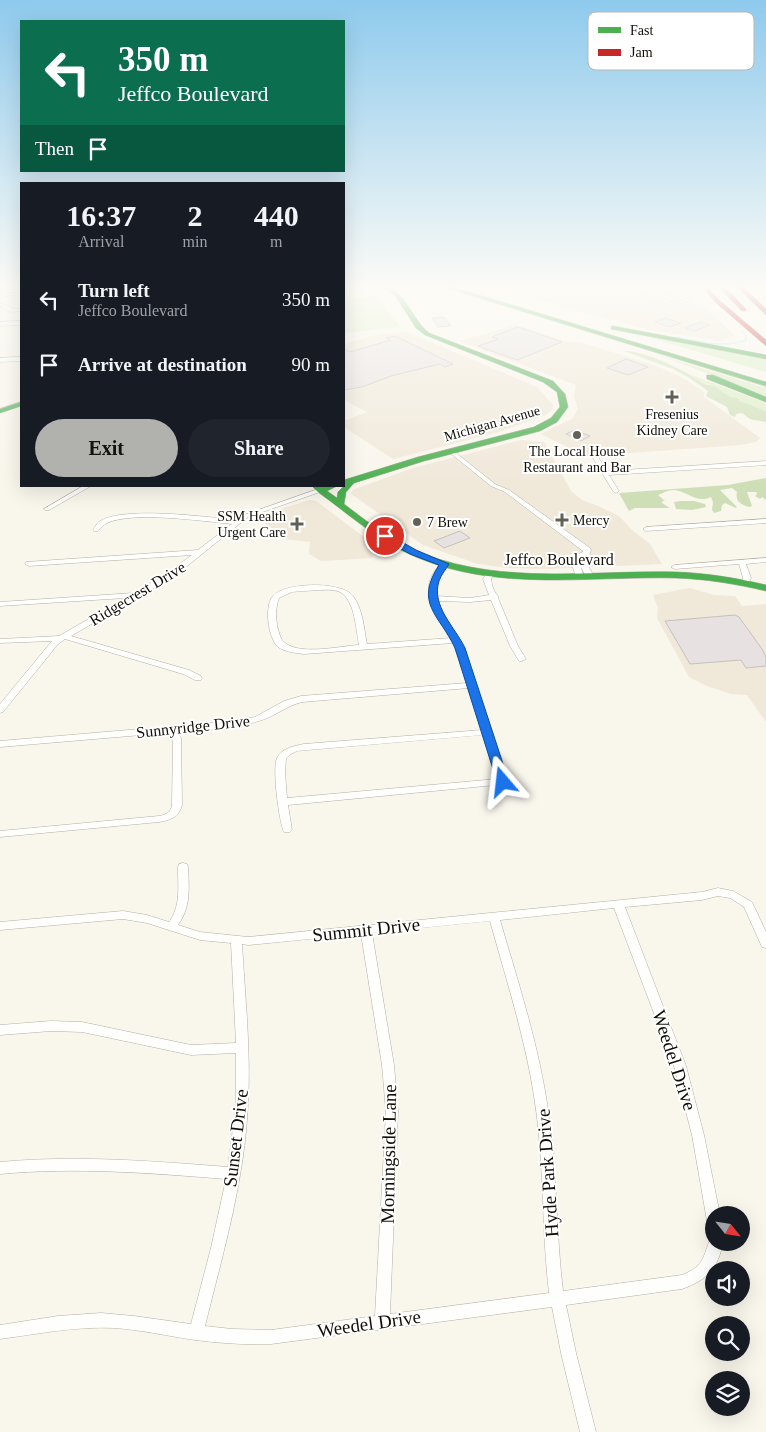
<!DOCTYPE html>
<style>
:root{--surface:#171b24;--page:#20242c;--text:#f1f3f6;--muted:#9ea1a6;--accent:#b1b1ae}
body{margin:0;font-family:Georgia,serif;background:var(--page);color:var(--text);height:100vh;display:flex;flex-direction:column;font-size:19px;white-space:nowrap}
*{box-sizing:border-box;margin:0}
p{font-size:16px;color:var(--muted)}
.icon{flex:none;width:28px;height:28px;fill:none;stroke:currentColor;stroke-width:2;stroke-linecap:round;stroke-linejoin:round}
.map{position:relative;flex:1;overflow:hidden}
.side{position:absolute;left:20px;top:182px;width:325px;height:305px;display:flex;flex-direction:column;background:var(--surface);border-radius:0px;box-shadow:0 5px 20px #0002}
.side>*{flex:none}
.banner{position:absolute;left:20px;top:20px;width:325px;height:152px;border-radius:0px;box-shadow:0 5px 20px #0002;background:#0b6e4f;color:#fff;overflow:hidden}
.needle{width:32px;rotate:120deg}
.fabs{position:absolute;left:705px;top:1206px;display:grid;gap:10px}
.fabs a{display:grid;place-items:center;width:45px;height:45px;border-radius:50%;background:var(--surface);box-shadow:0 5px 20px #0002;font-size:25px}
.pin{position:absolute;display:grid;place-items:center;width:42px;height:42px;color:#fff;margin:-21px;border:2px solid #fff;border-radius:50%;box-shadow:0 1px 5px #0007}
.me{position:absolute;width:55px;margin:-28px;rotate:343deg;stroke-linejoin:round;filter:drop-shadow(0 0 4px #0008)}
.turn{display:flex;align-items:center;gap:18px;height:105px;padding:0 15px;font-size:22px}
.turn .icon{width:65px;height:65px;stroke-width:2.5}
.turn b{display:block;font-size:35px;line-height:42px}
.then{display:flex;align-items:center;height:48px;padding:0 15px;background:#0003;gap:10px;font-size:19px}
.eta{display:flex;justify-content:space-evenly;align-items:center;height:85px;text-align:center}
.eta b{font-size:30px;font-weight:700;line-height:35px}
.action{display:flex;gap:10px;margin-top:auto;padding:10px 15px}
.action a{flex:1;height:58px;border-radius:30px;background:var(--accent);color:#111;font-size:20px;font-weight:700;line-height:58px;text-align:center}
.action a+a{background:var(--page);color:var(--text)}
ul{padding:0;list-style:none}
li{display:flex;align-items:center;gap:15px;height:65px;padding:0 15px}
li div{flex:1}
li b{display:block;font-size:19px}
li em{font-style:normal}
.map>svg:first-child{display:block}
</style>
<div class="map">
<svg width="766" height="1432" viewBox="0 0 766 1432">
<rect width="100%" height="100%" fill="#f9f6ec"/>
<g fill="#f0e8d9">
<path d="M 497,285 L 636,285 L 647,293 L 667,302 L 700,305 L 707,309 L 735,336 L 719,341 L 646,329 L 543,301 Z"/>
<path d="M 516,325 L 568,342 L 580,342 L 657,366 L 683,378 L 704,392 L 704,397 L 760,438 L 756,442 L 741,445 L 587,456 L 540,434 L 572,419 L 578,409 L 574,396 L 576,385 L 459,341 Z"/>
<path d="M 407,332 L 537,387 L 553,405 L 552,410 L 546,415 L 496,433 L 393,459 L 344,427 L 344,421 L 367,412 L 344,400 L 344,344 L 379,334 Z"/>
<path d="M 521,440 L 544,442 L 571,491 L 582,500 L 598,506 L 619,516 L 631,529 L 650,544 L 662,564 L 547,569 L 507,568 L 478,564 L 423,545 L 350,493 L 355,489 L 413,468 Z"/>
<path d="M 310,500 L 316,501 L 368,540 L 373,558 L 321,561 L 309,554 L 310,542 L 284,539 L 257,516 Z"/>
<path d="M 690,588 L 714,595 L 735,596 L 742,606 L 766,604 L 766,722 L 747,695 L 731,694 L 707,686 L 689,677 L 657,618 L 658,608 L 653,595 Z"/>
</g>
<g fill="#dbeec6">
<path d="M 375,296 L 400,327 L 344,333 L 344,300 Z"/>
<path d="M 648,337 L 766,358 L 766,372 Z"/>
<path d="M 659,355 L 766,388 L 766,396 Z"/>
<path d="M 689,374 L 766,403 L 766,411 C 758,409 747,402 740,402 L 738,398 L 725,395 L 714,386 L 704,383 Z"/>
</g>
<g fill="#cedfb7">
<path d="M 624,351 C 644,350 686,371 703,383 C 706,385 711,385 714,386 C 725,392 723,396 738,398 L 740,402 C 747,402 758,409 766,411 L 766,422 L 750,419 L 742,413 L 736,414 L 735,417 L 730,415 L 727,407 L 706,396 L 708,391 L 688,377 L 673,369 Z"/>
<path d="M 766,478 L 766,500 L 762,497 L 760,499 L 755,496 L 757,494 L 756,492 L 747,492 L 752,506 L 749,507 C 741,505 735,501 737,492 L 732,488 L 720,490 L 737,507 L 736,508 L 725,503 L 722,505 L 721,511 L 714,513 L 712,510 L 713,502 L 711,497 C 697,504 687,491 674,490 C 668,490 663,493 658,495 L 665,501 L 662,501 L 662,503 L 670,508 L 635,508 L 629,511 L 619,493 L 728,485 Z"/>
<path d="M 680,501 L 694,501 L 705,504 L 706,507 L 692,510 L 676,509 L 674,502 Z"/>
</g>
<g fill="none" stroke-linecap="round" stroke-linejoin="round">
<path stroke="#a8ecf5" stroke-width="1" d="M 675,337 C 698,341 724,349 746,340 L 746,335 L 742,331"/>
</g>
<g fill="#e7e1e1" stroke="#c5c1bf">
<path d="M 444,317 L 451,326 L 438,327 L 432,318 Z"/>
<path d="M 666,318 L 671,320 L 681,323 L 670,327 L 655,322 Z"/>
<path d="M 700,322 L 710,325 L 695,331 L 685,328 Z"/>
<path d="M 518,327 L 562,342 L 517,360 L 478,346 L 498,339 L 492,337 Z"/>
<path d="M 395,336 L 453,364 L 445,367 L 440,364 L 391,376 L 362,387 L 344,390 L 344,349 L 350,352 L 391,340 L 386,338 Z"/>
<path d="M 626,359 L 648,367 L 628,375 L 607,368 Z"/>
<path d="M 575,430 L 590,436 L 581,441 L 566,434 Z"/>
<path d="M 460,531 L 470,538 L 444,548 L 434,541 Z"/>
<path d="M 735,615 L 739,617 L 762,649 L 766,657 L 766,666 L 746,668 L 741,660 L 690,664 L 665,621 Z"/>
</g>
<g fill="none" stroke-linecap="round" stroke-linejoin="round">
<g stroke="#b2afa6" stroke-width="1">
<g id="street">
<path d="M 642,285 L 647,285 L 663,294 L 690,304 L 686,305 L 659,296 Z"/>
<path d="M 8,293 L 21,293 L 21,295 L 10,295 L 0,298 L 0,295 Z"/>
<path d="M 0,303 L 14,309 L 21,309 L 21,311 L 11,312 L 0,306 Z"/>
<path d="M 21,321 L 21,325 L 0,326 L 0,322 Z"/>
<path d="M 21,357 L 21,361 L 0,362 L 0,358 Z"/>
<path d="M 451,449 L 495,484 L 509,490 L 590,548 L 591,550 L 587,564 L 594,576 L 593,578 L 587,578 L 586,576 L 579,564 L 581,559 L 579,562 L 584,577 L 580,579 L 576,577 L 571,562 L 574,556 L 583,552 L 583,551 L 505,492 L 491,486 L 449,452 L 449,450 Z"/>
<path d="M 596,456 L 598,457 L 607,471 L 766,461 L 766,465 L 609,475 L 619,491 L 616,493 L 613,491 L 593,458 Z"/>
<path d="M 83,486 L 91,486 L 49,510 L 45,510 L 44,509 Z"/>
<path d="M 321,488 L 323,489 L 323,491 L 248,517 L 176,575 L 71,636 L 189,670 L 201,676 L 202,678 L 201,680 L 195,680 L 183,674 L 65,639 L 58,644 L 3,712 L 0,713 L 0,704 L 52,641 L 0,643 L 0,639 L 59,636 L 125,598 L 0,606 L 0,602 L 134,593 L 170,571 L 192,555 L 29,566 L 25,564 L 26,562 L 198,550 L 232,524 C 202,521 132,511 107,523 C 103,525 101,528 98,531 L 94,531 L 93,530 C 95,527 97,523 100,521 C 125,506 206,517 236,520 L 244,515 Z"/>
<path d="M 766,519 L 766,523 L 646,531 L 643,529 L 646,527 Z"/>
<path d="M 766,558 L 766,562 L 746,564 L 751,578 L 748,585 L 745,585 L 741,583 L 743,578 L 739,564 L 675,569 L 671,567 L 675,565 Z"/>
<path d="M 441,562 L 444,562 L 448,564 C 440,575 436,582 436,596 L 470,598 L 489,595 L 483,579 L 487,572 L 493,572 L 494,574 L 491,579 C 492,585 494,593 499,597 L 498,598 L 518,646 L 526,659 L 522,661 L 519,661 L 510,646 L 491,600 L 470,602 L 438,601 C 444,618 456,633 464,648 L 508,782 L 506,784 L 288,805 L 292,830 L 290,832 L 284,832 C 279,822 272,768 277,758 C 282,748 294,746 304,744 L 482,730 L 469,688 L 302,702 C 286,706 274,717 259,721 C 233,729 204,729 177,732 L 181,738 L 182,805 C 179,817 171,820 159,822 L 0,837 L 0,831 L 159,816 C 166,815 171,812 172,805 L 173,738 L 170,734 L 165,733 L 0,747 L 0,741 L 233,721 L 255,717 L 284,701 L 301,696 L 467,683 L 453,643 L 304,654 C 296,653 285,652 278,647 C 268,638 264,606 273,596 C 285,582 342,581 353,596 C 363,609 364,629 367,644 L 451,638 C 439,619 421,598 432,576 C 434,571 438,567 441,562 ZM 319,590 C 326,590 333,589 340,592 C 355,600 356,630 359,645 C 339,646 296,657 282,640 C 276,628 274,611 279,598 L 292,592 ZM 483,735 L 497,779 L 287,798 L 285,772 L 286,759 L 291,754 L 297,751 Z"/>
<path d="M 183,863 L 187,864 L 188,867 C 189,888 191,907 178,925 L 200,932 L 248,937 L 702,892 L 718,888 L 733,891 L 752,902 L 766,932 L 766,948 L 762,947 L 744,907 L 730,898 L 718,896 L 702,900 L 625,907 L 686,1066 L 704,1135 L 720,1215 L 714,1215 L 714,1227 L 709,1226 L 707,1221 L 692,1135 L 674,1066 L 614,908 L 500,920 C 519,985 540,1049 549,1116 C 557,1174 556,1233 563,1291 L 682,1275 C 705,1266 703,1256 711,1237 L 714,1236 L 714,1242 L 723,1242 C 718,1269 707,1280 682,1289 L 566,1305 L 576,1353 L 596,1432 L 580,1432 L 561,1353 L 552,1307 L 271,1344 C 246,1345 219,1343 195,1340 C 168,1336 142,1330 115,1328 C 76,1326 38,1334 0,1339 L 0,1325 L 58,1316 L 101,1313 L 134,1316 L 191,1324 L 211,1248 L 226,1179 C 150,1173 76,1167 0,1174 L 0,1162 C 76,1155 152,1161 228,1167 L 236,1105 L 236,1053 L 191,1055 L 82,1032 L 51,1031 L 0,1035 L 0,1025 L 51,1021 L 82,1022 L 191,1045 L 236,1043 L 231,943 L 200,940 L 147,923 L 123,919 L 0,930 L 0,922 L 123,911 L 147,915 L 169,922 C 181,906 178,886 178,867 L 179,864 ZM 490,921 C 508,986 529,1050 537,1117 C 544,1176 542,1234 549,1293 L 390,1314 L 398,1112 L 394,1065 L 372,933 ZM 361,934 L 382,1065 L 386,1112 L 375,1316 L 271,1330 L 232,1329 L 205,1326 C 223,1253 245,1179 248,1103 C 251,1050 245,997 242,944 L 248,945 Z"/>
</g>
</g>
<g stroke="#b2afa6" stroke-width="1">
<g id="fast">
<path d="M 379,285 C 404,285 411,319 429,333 L 553,381 L 565,394 L 568,407 L 557,422 L 540,431 L 424,461 L 354,483 L 346,492 L 344,504 C 369,523 394,543 424,554 C 505,585 592,570 676,572 C 706,573 736,578 766,585 L 766,591 C 736,584 706,579 676,578 C 589,576 498,592 416,557 C 379,542 350,515 318,492 L 312,486 L 337,486 L 327,491 L 337,498 L 338,492 L 344,486 L 344,480 L 418,457 L 534,427 L 551,418 L 560,407 L 557,392 L 543,382 L 425,335 L 416,328 L 395,295 Z"/>
<path d="M 437,285 L 446,285 L 766,382 L 766,386 Z"/>
<path d="M 613,326 L 766,355 L 766,359 L 611,329 L 611,327 Z"/>
<path d="M 707,375 L 713,375 L 766,397 L 766,402 L 707,379 Z"/>
<path d="M 21,402 L 21,406 L 0,413 L 0,409 Z"/>
</g>
</g>
<g stroke="#b2afa6" stroke-width="1">
<g id="jam">
<path d="M 701,285 L 707,285 L 718,299 L 766,340 L 766,346 L 714,301 Z"/>
<path d="M 717,285 L 723,285 L 746,309 L 746,311 L 742,311 Z"/>
<path d="M 735,285 L 741,285 L 766,309 L 766,315 Z"/>
</g>
</g>
<use href="#street" fill="#fefefc" fill-rule="evenodd"/>
<use href="#fast" fill="#4caf50" fill-rule="evenodd"/>
<use href="#jam" fill="#c62828" fill-rule="evenodd"/>
</g>
<linearGradient id="sky" x2="0" y2="1"><stop stop-color="#8ecaed"/><stop offset="0.59" stop-color="#fcfbf6"/><stop offset="1" stop-color="#fcfbf6" stop-opacity="0"/></linearGradient>
<rect width="766" height="485" fill="url(#sky)"/>
<path fill="#1a73e8" stroke="#114b97" d="M 382,534 L 388,534 L 416,550 L 449,564 C 446,569 441,575 439,581 C 431,606 455,627 465,648 L 509,782 L 507,785 L 503,786 L 497,782 L 455,648 C 439,614 414,604 439,565 L 410,554 L 382,538 Z"/>
<g fill="#636057" stroke="#fff" stroke-width="2">
<path d="M669.5 389.5h5v5h5v5h-5v5h-5v-5h-5v-5h5z"/>
<circle cx="577" cy="435" r="5"/>
<path d="M559.5 512.5h5v5h5v5h-5v5h-5v-5h-5v-5h5z"/>
<circle cx="417" cy="522" r="5"/>
<path d="M294.5 516.5h5v5h5v5h-5v5h-5v-5h-5v-5h5z"/>
</g>
<g text-anchor="middle" stroke-width="4" stroke-linejoin="round" paint-order="stroke">
<g font-size="14" fill="#120f07" stroke="#fff">
<text x="672" y="419">Fresenius<tspan x="672" dy="16">Kidney Care</tspan></text>
<text x="577" y="456">The Local House<tspan x="577" dy="16">Restaurant and Bar</tspan></text>
<text x="286" y="521" text-anchor="end">SSM Health<tspan x="286" dy="16">Urgent Care</tspan></text>
<text x="573" y="525" text-anchor="start">Mercy</text>
<text x="427" y="527" text-anchor="start">7 Brew</text>
</g>
<g font-size="14" fill="#120f07" stroke="#fff">
<text transform="translate(492 423) rotate(-16)" y="5">Michigan Avenue</text>
</g>
<g font-size="16" fill="#120f07" stroke="#fff">
<text x="559" y="565">Jeffco Boulevard</text>
<text transform="translate(137 593) rotate(-31)" y="6">Ridgecrest Drive</text>
<text transform="translate(193 726) rotate(-6)" y="6">Sunnyridge Drive</text>
</g>
<g font-size="19" fill="#120f07" stroke="#fff">
<text transform="translate(366 929) rotate(-6)" y="7">Summit Drive</text>
<text transform="translate(675 1060) rotate(72)" y="7">Weedel Drive</text>
<text transform="translate(235 1138) rotate(-83)" y="7">Sunset Drive</text>
<text transform="translate(388 1154) rotate(-89)" y="7">Morningside Lane</text>
<text transform="translate(547 1173) rotate(-94)" y="7">Hyde Park Drive</text>
<text transform="translate(369 1323) rotate(-8)" y="7">Weedel Drive</text>
</g>
</g>
<rect x="588" y="12" width="166" height="58" rx="8" fill="#fff" stroke="#b8b7b5" stroke-width="1"/>
<rect x="598" y="27" width="23" height="6" fill="#4caf50"/>
<rect x="598" y="49" width="23" height="7" fill="#c62828"/>
<g font-size="14" fill="#120f07">
<text x="630" y="35">Fast</text>
<text x="630" y="57">Jam</text>
</g>
</svg>
<div class="fabs">
<a><svg class="needle" viewBox="-14 -14 28 28"><path d="M0-13l5 13h-10z" fill="#e53935"/><path d="M0 13l5-13h-10z" fill="#9ea1a6"/></svg></a>
<a><svg class="icon" aria-label="sound" viewBox="0 0 24 24"><path d="M4 9h4l5-4v14l-5-4H4zM17 9q2 3 0 6"/></svg></a>
<a><svg class="icon" aria-label="search" viewBox="0 0 24 24"><circle cx="10" cy="10" r="6"/><path d="M15 15l6 6"/></svg></a>
<a><svg class="icon" aria-label="layers" viewBox="0 0 24 24"><path d="M12 4l9 5-9 5-9-5zM3 14l9 5 9-5"/></svg></a>
</div>
<div class="pin" style="left:385px;top:536px;background:#d93025"><svg class="icon" aria-label="arrive" viewBox="0 0 24 24"><path d="M6 21V4h12l-3 4 3 4H6"/></svg></div>
<svg class="me" style="left:503px;top:782px" viewBox="-20 -20 40 40"><path d="M0-17L14 15 0 8-14 15z" fill="#1a73e8" stroke="#fff" stroke-width="4"/></svg>
<div class="banner">
<div class="turn"><svg class="icon" aria-label="left" viewBox="0 0 24 24"><path d="M17 20v-9H6M10 6l-5 5 5 5"/></svg><div><b>350 m</b>Jeffco Boulevard</div></div>
<div class="then">Then<svg class="icon" aria-label="arrive" viewBox="0 0 24 24"><path d="M6 21V4h12l-3 4 3 4H6"/></svg></div>
</div>
<section class="side">
<div class="eta">
<div><b>16:37</b><p>Arrival</p></div>
<div><b>2</b><p>min</p></div>
<div><b>440</b><p>m</p></div>
</div>
<ul>
<li><svg class="icon" aria-label="left" viewBox="0 0 24 24"><path d="M17 20v-9H6M10 6l-5 5 5 5"/></svg><div><b>Turn left</b><p>Jeffco Boulevard</p></div><em>350 m</em></li>
<li><svg class="icon" aria-label="arrive" viewBox="0 0 24 24"><path d="M6 21V4h12l-3 4 3 4H6"/></svg><div><b>Arrive at destination</b></div><em>90 m</em></li>
</ul>
<div class="action"><a>Exit</a><a>Share</a></div>
</section>
</div>
